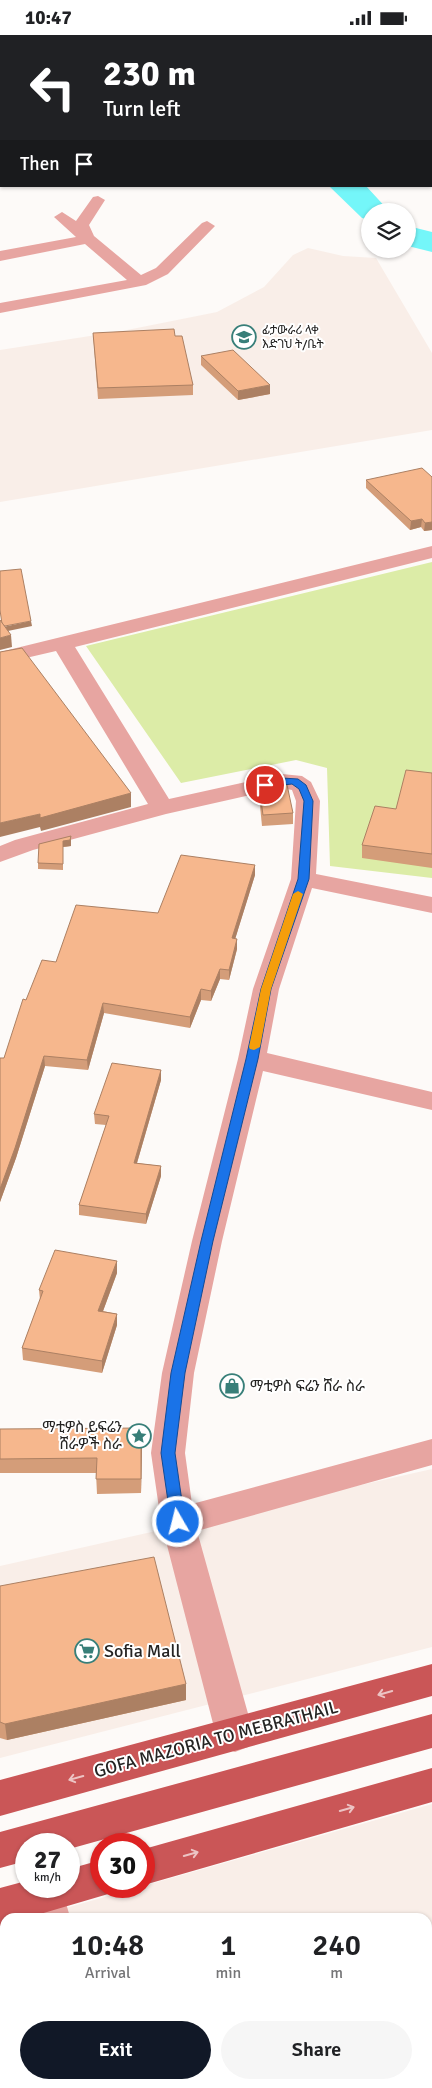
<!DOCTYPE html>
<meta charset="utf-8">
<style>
:root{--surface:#fff;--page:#f6f6f6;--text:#202124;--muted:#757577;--accent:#111827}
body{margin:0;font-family:Signika,"Noto Sans Ethiopic",sans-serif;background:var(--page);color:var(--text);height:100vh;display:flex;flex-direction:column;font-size:19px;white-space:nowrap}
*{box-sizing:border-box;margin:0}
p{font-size:16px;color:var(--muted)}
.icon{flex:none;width:28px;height:28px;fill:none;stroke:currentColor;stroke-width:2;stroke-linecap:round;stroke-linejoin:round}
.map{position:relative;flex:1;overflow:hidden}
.side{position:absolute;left:0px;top:1878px;width:432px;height:176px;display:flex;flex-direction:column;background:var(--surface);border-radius:15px 15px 0 0;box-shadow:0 1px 4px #0004}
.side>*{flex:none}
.top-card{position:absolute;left:0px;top:0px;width:432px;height:152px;box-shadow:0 1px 4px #0004;background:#202124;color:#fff;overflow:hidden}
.controls{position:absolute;left:361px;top:168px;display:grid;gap:10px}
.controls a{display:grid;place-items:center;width:55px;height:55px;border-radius:50%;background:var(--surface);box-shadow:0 1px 4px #0004;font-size:25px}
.speed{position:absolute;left:15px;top:1798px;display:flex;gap:10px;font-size:25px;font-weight:700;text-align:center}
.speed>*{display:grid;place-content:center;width:65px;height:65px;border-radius:50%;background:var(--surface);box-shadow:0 1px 4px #0004;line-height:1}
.speed small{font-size:12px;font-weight:400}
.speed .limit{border:8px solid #d22;background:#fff;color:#111}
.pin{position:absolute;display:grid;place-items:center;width:42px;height:42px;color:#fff;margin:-21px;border:2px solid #fff;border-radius:50%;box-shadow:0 1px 5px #0007}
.me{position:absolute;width:55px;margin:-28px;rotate:352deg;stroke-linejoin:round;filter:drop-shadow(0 0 4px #0008)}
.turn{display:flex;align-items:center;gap:18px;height:105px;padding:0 20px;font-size:22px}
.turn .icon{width:65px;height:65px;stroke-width:2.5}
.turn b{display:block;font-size:35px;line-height:42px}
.then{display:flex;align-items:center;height:48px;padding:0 20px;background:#0003;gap:10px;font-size:19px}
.eta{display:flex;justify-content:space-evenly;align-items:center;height:85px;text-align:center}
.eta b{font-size:30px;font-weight:600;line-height:35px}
.primary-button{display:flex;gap:10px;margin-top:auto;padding:10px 20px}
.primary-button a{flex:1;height:58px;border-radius:30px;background:var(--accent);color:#fff;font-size:20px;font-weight:600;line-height:58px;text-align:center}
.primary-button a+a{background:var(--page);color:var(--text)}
.status{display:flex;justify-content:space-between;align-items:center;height:35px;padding:0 25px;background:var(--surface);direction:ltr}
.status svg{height:14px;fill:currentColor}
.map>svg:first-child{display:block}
</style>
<div class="status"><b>10:47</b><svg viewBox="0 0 49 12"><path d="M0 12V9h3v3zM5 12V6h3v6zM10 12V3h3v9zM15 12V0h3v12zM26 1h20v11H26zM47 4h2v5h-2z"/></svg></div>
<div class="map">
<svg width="432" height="2053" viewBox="0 0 432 2053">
<rect width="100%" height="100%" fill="#fdfaf8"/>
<g fill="#f9eee8">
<path d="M 0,0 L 432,0 L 432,31 L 431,1 L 1,1 L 0,56 Z"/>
<path d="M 308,213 L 343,221 L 376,223 L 432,318 L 432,395 L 0,467 L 0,315 L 122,296 L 217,277 L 264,252 L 293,220 Z"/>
<path d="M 432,1434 L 432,1612 L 0,1723 L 0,1531 Z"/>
<path d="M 432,1769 L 432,2014 L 428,2015 L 428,1882 L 34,1882 Z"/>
<path d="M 5,1891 L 5,2049 L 333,2049 L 320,2053 L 0,2053 L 0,1892 Z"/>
</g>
<path fill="#dceca7" d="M 432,527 L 432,843 L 330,831 L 327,733 L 296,725 L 181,748 L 86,611 Z"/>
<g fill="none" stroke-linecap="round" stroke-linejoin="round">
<g fill="#74f6f9" fill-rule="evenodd">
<path d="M 329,151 L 366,151 L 389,176 L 370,176 L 370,185 L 362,183 Z"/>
<path d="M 408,191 L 432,197 L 432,217 L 408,211 Z"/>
</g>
<g fill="#e7a5a1" fill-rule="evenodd">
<path d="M 123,0 L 136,0 L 136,1 L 124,1 Z"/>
<rect x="431" y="3" width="1" height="8"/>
<rect x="431" y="29" width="1" height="8"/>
<rect x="0" y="56" width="1" height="8"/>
<path d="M 98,161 L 105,165 L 89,190 L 94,201 L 141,240 L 156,233 L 202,188 L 207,186 L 215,191 L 168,239 L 146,250 L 0,278 L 0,268 L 127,245 L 85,209 L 0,226 L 0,216 L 76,202 L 54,182 L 62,177 L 76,186 L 93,162 Z"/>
<path d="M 432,511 L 432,523 L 75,612 L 169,764 L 282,739 L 302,741 L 311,747 L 320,766 L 316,839 L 432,862 L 432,878 L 312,853 L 279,954 L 267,1018 L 432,1057 L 432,1075 L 263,1036 L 222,1206 L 194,1338 L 185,1418 L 192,1469 L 432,1404 L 432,1430 L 197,1496 L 254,1700 L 248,1712 L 235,1717 L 222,1712 L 216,1700 L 161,1487 L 151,1418 L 162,1338 L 192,1206 L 238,1024 L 253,954 L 291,844 L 296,766 L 292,755 L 282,753 L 166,779 L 33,815 L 0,827 L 0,811 L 15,805 L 148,769 L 56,616 L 0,629 L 0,617 Z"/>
<path d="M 29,1851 L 61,1851 L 70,1882 L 30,1882 L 25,1859 Z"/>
<path d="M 64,2049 L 106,2049 L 107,2053 L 65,2053 Z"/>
</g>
<g fill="#ca5657" fill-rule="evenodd">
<path d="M 432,1629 L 432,1661 L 0,1781 L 0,1745 Z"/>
<path d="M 432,1679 L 432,1713 L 69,1814 L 69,1809 L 26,1809 L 26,1826 L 0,1833 L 0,1797 Z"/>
<path d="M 432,1733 L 432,1767 L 144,1850 L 144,1814 Z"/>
<path d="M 101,1825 L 101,1851 L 118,1851 L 115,1857 L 30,1882 L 5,1882 L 5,1890 L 0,1891 L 0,1853 L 26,1846 L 26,1851 L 69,1851 L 69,1834 Z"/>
</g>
</g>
<g fill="#d49d79">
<path d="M 0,0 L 101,0 L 101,1 L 1,1 L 1,13 L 0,13 Z"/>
<path d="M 150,0 L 336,0 L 316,1 L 151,1 Z"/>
<path d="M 93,298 L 175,301 L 193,350 L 193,360 L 98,364 Z"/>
<path d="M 201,321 L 270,359 L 238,365 L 201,330 Z"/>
<path d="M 432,442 L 432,495 L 424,496 L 421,492 L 410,495 L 366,453 L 366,445 Z"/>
<path d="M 432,738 L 432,833 L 362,823 L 362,810 L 396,774 Z"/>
<path d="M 259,751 L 293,778 L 293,789 L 262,791 L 259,761 Z"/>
<path d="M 71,807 L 71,811 L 63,812 L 63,835 L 38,834 L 38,828 Z"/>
<path d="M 255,830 L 255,840 L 235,904 L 237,904 L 237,914 L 229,945 L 220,944 L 211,966 L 201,965 L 190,993 L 104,978 L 88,1035 L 45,1031 L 16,1123 L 0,1167 L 0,1024 L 4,1023 L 26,965 L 56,927 L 158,878 Z"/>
<path d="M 161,1035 L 161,1045 L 137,1128 L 161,1131 L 161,1141 L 146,1189 L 79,1180 L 79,1170 L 106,1090 L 95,1089 L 94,1079 Z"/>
<path d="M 117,1226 L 117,1238 L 103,1276 L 117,1279 L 117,1290 L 102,1338 L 23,1325 L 22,1313 L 40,1265 L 39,1255 Z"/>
<path d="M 0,1394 L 142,1408 L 141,1458 L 97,1459 L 96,1438 L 0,1438 L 0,1445 Z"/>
<path d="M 0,1551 L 186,1649 L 186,1665 L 7,1705 L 0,1703 Z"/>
</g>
<g fill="#ac8063">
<path d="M 270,350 L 270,359 L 238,365 L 238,356 Z"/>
<path d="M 422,484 L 421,492 L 410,495 L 411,486 Z"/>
<path d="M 432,487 L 432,495 L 424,496 L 425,488 Z"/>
<path d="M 31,586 L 32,591 L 3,597 L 3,592 Z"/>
<path d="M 11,600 L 12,612 L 0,615 L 0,603 Z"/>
<path d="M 131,758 L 131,772 L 41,796 L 40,792 L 0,802 L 0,788 Z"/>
<path d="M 71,801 L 71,811 L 63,812 L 63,835 L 63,806 Z"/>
<path d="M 255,830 L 255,840 L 232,914 L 232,903 Z"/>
<path d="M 237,904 L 237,914 L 229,945 L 229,935 Z"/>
<path d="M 220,934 L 220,944 L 211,966 L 211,956 Z"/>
<path d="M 201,954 L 201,965 L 190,993 L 190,982 Z"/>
<path d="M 103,968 L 104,978 L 88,1035 L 87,1025 Z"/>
<path d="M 44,1021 L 45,1031 L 16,1123 L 0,1167 L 0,1154 Z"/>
<path d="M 161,1035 L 161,1045 L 134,1138 L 134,1128 Z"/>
<path d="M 161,1131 L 161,1141 L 146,1189 L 146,1179 Z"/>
<path d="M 117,1226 L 117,1238 L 99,1287 L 98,1276 Z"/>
<path d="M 117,1279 L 117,1290 L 102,1338 L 102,1326 Z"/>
<path d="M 141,1393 L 142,1408 L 141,1458 Z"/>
<path d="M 186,1649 L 186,1665 L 7,1705 L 5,1689 Z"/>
<path d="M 7,2049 L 46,2049 L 30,2053 L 0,2053 L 0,2051 Z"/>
</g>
<g fill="#f6b78d" stroke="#ac8063">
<path d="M 0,0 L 54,0 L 32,1 L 1,1 L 1,3 L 0,3 Z"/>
<path d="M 152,0 L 226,0 L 227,1 L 152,1 Z"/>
<path d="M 174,294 L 175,301 L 182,301 L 193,350 L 98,353 L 93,298 Z"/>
<path d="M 233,315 L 270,350 L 238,356 L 201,321 Z"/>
<path d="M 422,433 L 432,442 L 432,487 L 425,488 L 422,484 L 411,486 L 366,445 Z"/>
<path d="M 21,534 L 31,586 L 5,591 L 2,589 L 0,575 L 0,536 Z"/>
<path d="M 0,585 L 11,600 L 0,603 Z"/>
<path d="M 22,613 L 131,758 L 40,783 L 40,779 L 0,788 L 0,617 Z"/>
<path d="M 406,735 L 432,738 L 432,819 L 362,810 L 375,771 L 396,774 Z"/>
<path d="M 286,745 L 293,778 L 263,780 L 259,751 Z"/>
<path d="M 71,801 L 70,805 L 63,806 L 63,829 L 38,828 L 39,809 Z"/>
<path d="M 181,820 L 255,830 L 232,903 L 237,904 L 229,935 L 220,934 L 211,956 L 201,954 L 190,982 L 103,968 L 87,1025 L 44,1021 L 15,1113 L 0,1154 L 0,1023 L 4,1023 L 23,964 L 26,965 L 42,925 L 56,927 L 76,870 L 158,878 Z"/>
<path d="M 112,1028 L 161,1035 L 134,1128 L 161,1131 L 146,1179 L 79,1170 L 109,1081 L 94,1079 Z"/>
<path d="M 55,1215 L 117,1226 L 98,1276 L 117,1279 L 102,1326 L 22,1313 L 43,1256 L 39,1255 Z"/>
<path d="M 141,1393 L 141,1444 L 96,1444 L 97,1423 L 0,1424 L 0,1394 Z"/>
<path d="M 154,1522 L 186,1649 L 5,1689 L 0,1687 L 0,1551 Z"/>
<path d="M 329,1879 L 330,1882 L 316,1882 Z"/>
<path d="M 5,1971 L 5,2049 L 7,2049 L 0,2051 L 0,1972 Z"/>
</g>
<defs><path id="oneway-shaft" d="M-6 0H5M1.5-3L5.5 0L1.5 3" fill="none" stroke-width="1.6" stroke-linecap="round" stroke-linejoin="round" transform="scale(1.25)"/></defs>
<g stroke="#ecc4c4">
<use href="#oneway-shaft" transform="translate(385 1658) rotate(164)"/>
<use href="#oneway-shaft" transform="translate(76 1743) rotate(165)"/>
<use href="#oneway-shaft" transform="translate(347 1774) rotate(-16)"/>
<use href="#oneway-shaft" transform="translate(191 1819) rotate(-16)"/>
</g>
<path fill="#1a73e8" stroke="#114b97" d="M 282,743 L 298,744 L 306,750 L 313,766 L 309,844 L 271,954 L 258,1024 L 213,1206 L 185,1338 L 175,1418 L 185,1487 L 183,1491 L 173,1491 L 171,1487 L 161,1418 L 171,1338 L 201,1206 L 246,1024 L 261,954 L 298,844 L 304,766 L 299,754 L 292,749 L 265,752 L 260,750 Z"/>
<path fill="#f59e0b" d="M 298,856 L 303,859 L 271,954 L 260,1012 L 254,1015 L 250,1014 L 249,1012 L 261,954 L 293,859 Z"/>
<defs>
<g id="school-ring" transform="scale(1.25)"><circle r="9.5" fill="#fff" stroke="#387f79" stroke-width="1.5"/><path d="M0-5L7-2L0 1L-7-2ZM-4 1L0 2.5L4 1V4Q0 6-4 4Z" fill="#387f79"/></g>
<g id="shop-ring" transform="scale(1.25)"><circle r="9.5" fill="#fff" stroke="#387f79" stroke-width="1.5"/><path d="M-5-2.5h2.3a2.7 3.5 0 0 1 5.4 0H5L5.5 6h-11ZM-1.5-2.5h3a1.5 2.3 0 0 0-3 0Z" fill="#387f79"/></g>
<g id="sight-ring" transform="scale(1.25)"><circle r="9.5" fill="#fff" stroke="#387f79" stroke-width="1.5"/><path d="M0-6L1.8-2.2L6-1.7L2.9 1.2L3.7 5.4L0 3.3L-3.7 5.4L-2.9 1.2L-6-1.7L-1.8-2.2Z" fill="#387f79"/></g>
<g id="supermarket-ring" transform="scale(1.25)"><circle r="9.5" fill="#fff" stroke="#387f79" stroke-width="1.5"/><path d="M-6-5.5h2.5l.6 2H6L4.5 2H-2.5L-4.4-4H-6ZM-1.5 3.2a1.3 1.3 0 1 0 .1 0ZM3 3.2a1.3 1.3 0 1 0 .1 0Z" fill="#387f79"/></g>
</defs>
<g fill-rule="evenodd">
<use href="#school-ring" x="244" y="302"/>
<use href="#shop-ring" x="232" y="1351"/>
<use href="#sight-ring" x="139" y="1401"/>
<use href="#supermarket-ring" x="87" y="1616"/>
</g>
<g text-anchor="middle" stroke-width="4" stroke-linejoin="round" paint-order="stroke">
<g font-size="12" fill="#252423" stroke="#fff" text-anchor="start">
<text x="262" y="299">ፊታውራሪ ላቀ<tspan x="262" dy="14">እድገህ ት/ቤት</tspan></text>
</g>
<g font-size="15" fill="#252423" stroke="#fff" text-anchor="start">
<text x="250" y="1356">ማቲዎስ ፍሬን ሸራ ስራ</text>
<text x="122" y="1397" text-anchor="end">ማቲዎስ ይፍሬን<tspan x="122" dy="17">ሸራዎች ስራ</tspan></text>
</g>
<g font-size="18" fill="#252423" stroke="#fff" text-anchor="start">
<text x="104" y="1622">Sofia Mall</text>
</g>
<g font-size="18" fill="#252423" stroke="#fff">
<text transform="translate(216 1704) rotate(-15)" y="6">GOFA MAZORIA TO MEBRATHAIL</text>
</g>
</g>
</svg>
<div class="controls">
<a><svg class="icon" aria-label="layers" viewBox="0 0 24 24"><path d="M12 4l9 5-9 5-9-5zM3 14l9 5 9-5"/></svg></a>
</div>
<div class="speed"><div>27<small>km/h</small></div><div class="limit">30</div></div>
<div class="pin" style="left:265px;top:750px;background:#d93025"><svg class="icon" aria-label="arrive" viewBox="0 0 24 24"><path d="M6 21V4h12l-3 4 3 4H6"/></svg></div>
<svg class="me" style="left:178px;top:1487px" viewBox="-20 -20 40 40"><circle r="17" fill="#1a73e8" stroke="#fff" stroke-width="3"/><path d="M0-11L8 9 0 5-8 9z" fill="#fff"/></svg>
<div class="top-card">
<div class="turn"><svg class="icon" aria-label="left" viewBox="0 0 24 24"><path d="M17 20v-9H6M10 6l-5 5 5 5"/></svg><div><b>230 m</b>Turn left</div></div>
<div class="then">Then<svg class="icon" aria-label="arrive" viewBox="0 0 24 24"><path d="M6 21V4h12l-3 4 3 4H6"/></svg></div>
</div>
<section class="side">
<div class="eta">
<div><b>10:48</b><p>Arrival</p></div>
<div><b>1</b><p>min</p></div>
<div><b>240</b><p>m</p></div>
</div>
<div class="primary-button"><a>Exit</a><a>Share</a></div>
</section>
</div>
